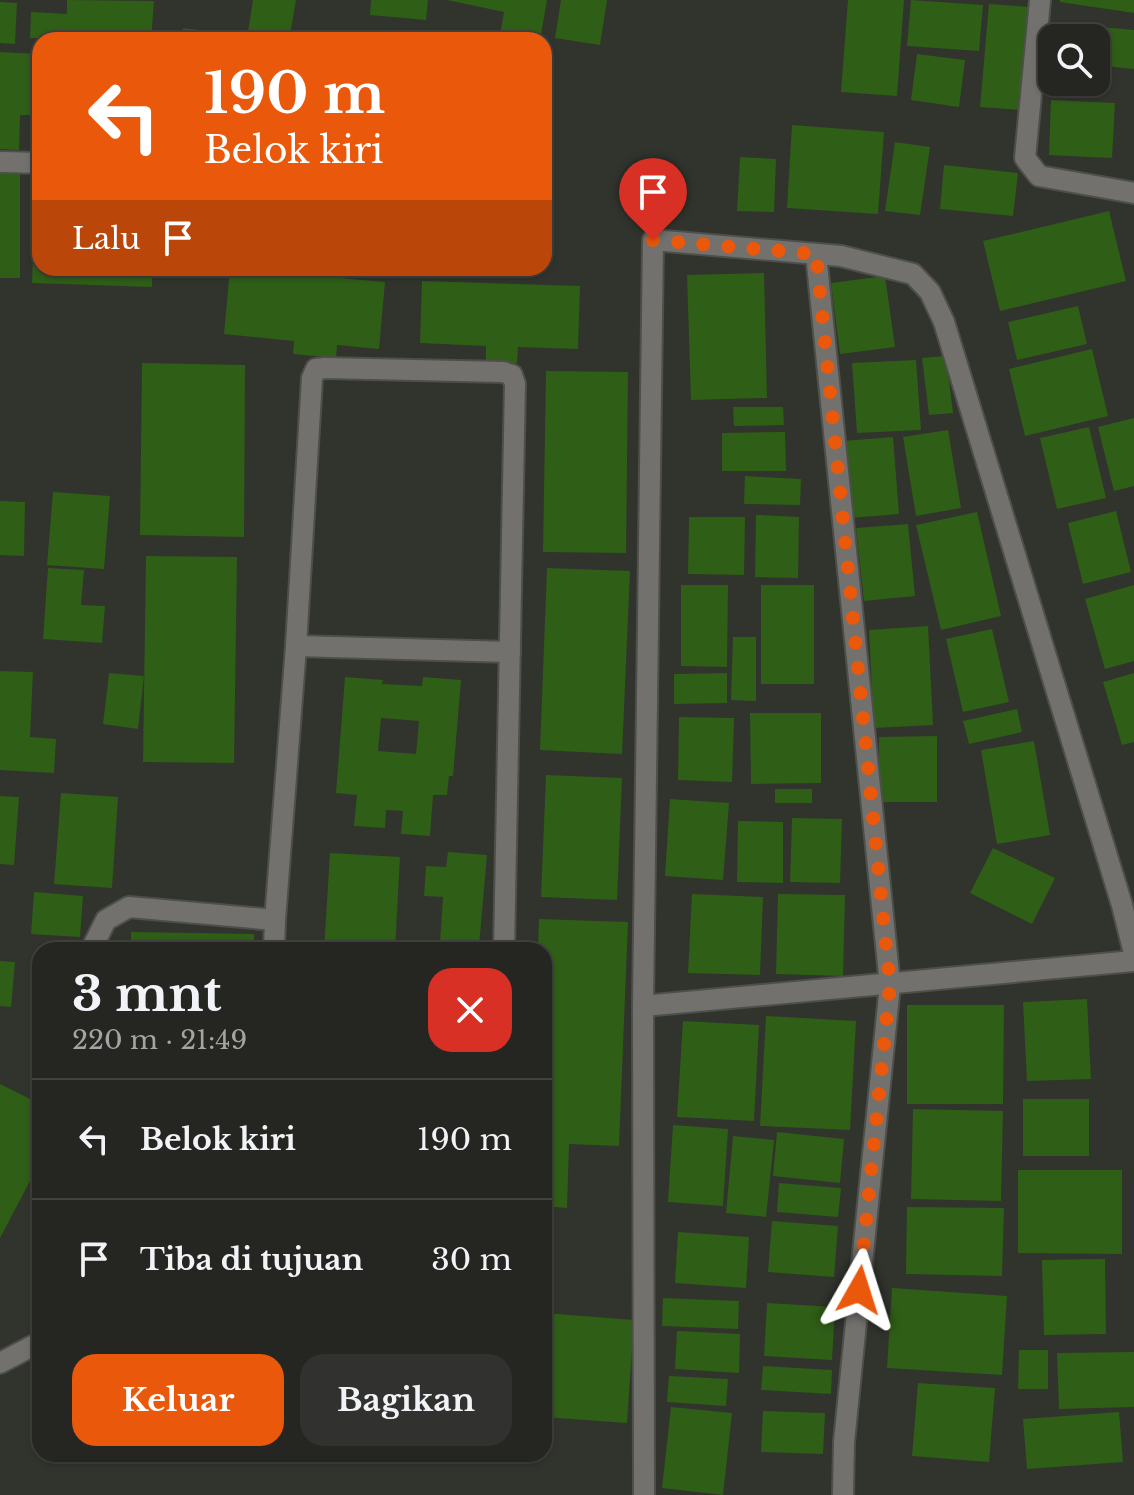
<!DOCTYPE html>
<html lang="id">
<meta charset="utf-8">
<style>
:root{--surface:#252622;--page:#31322f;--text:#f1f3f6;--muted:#a3a5a5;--line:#424340;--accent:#ea580c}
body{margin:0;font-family:"Libre Baskerville",serif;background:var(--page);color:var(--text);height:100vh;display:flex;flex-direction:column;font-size:30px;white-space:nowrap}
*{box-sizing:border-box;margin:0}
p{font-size:26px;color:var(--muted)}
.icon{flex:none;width:44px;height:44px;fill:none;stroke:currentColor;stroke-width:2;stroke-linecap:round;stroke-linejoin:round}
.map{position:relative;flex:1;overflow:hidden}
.details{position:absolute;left:32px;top:942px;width:520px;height:520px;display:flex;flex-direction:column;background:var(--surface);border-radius:24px;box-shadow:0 2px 6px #0004,0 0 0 2px var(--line)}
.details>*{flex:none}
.banner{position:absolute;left:32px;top:32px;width:520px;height:244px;border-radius:24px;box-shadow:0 2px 6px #0004,0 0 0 2px var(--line);background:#ea580c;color:#fff;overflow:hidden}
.controls{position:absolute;left:1038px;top:24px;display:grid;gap:16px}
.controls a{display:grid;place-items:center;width:72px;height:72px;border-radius:16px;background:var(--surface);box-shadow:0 2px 6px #0004,0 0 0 2px var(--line);font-size:40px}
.pin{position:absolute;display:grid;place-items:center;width:68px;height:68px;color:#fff;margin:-82px -34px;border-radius:50% 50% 50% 0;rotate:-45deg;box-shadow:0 0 8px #0007}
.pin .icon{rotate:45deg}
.me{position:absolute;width:88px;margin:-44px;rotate:6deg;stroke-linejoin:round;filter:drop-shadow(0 0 6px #0008)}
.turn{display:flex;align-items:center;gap:28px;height:168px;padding:0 40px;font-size:36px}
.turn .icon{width:104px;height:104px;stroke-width:2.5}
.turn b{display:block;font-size:56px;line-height:68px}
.then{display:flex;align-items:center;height:76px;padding:0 40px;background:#0003;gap:16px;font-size:30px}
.round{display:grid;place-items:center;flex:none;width:84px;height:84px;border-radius:24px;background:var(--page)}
.overview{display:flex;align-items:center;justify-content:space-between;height:136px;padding:0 40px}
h1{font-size:48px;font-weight:800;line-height:60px}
.button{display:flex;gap:16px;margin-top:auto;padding:16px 40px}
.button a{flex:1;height:92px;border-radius:24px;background:var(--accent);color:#fff;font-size:32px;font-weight:800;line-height:92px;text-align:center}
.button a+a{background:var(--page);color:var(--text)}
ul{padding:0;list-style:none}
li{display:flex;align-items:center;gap:24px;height:120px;padding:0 40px;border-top:2px solid var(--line)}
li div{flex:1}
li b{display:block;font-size:30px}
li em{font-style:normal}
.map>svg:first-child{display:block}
</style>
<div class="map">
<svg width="1134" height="1495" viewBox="0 0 1134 1495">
<rect width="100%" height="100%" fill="#31332d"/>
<g fill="#2f5e17" fill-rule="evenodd">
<path d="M 67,0 L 154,1 L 151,40 L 30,38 L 31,12 L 67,14 Z"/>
<path d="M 253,0 L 296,0 L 289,40 L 247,38 Z"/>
<path d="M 371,0 L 428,0 L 426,20 L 370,15 Z"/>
<path d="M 447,0 L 547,0 L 540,40 L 500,35 L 504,12 Z"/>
<path d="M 561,0 L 607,0 L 600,45 L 555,38 Z"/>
<path d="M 848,0 L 904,0 L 897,96 L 841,92 Z"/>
<path d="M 911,0 L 983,5 L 979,51 L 907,46 Z"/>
<path d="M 1060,0 L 1134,0 L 1134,13 L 1060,2 Z"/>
<path d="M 0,2 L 17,3 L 15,44 L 0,43 Z"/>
<path d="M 989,4 L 1031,7 L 1022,110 L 980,107 Z"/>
<path d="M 1067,24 L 1134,30 L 1134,69 L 1096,65 L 1096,38 L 1066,38 Z"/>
<path d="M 183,28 L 241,35 L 240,40 L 182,40 Z"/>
<path d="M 431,33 L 464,38 L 464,40 L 430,40 Z"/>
<path d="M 0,52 L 40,54 L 40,115 L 20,115 L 19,150 L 0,149 Z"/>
<path d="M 917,54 L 965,60 L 959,107 L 911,100 Z"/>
<path d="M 1050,69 L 1052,82 L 1088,82 L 1087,95 L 1047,91 Z"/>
<path d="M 1051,100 L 1115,103 L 1112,158 L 1049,155 Z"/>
<path d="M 792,125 L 884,132 L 878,214 L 787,208 Z"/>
<path d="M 895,142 L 930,147 L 920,215 L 885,211 Z"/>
<path d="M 740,157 L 776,159 L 774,212 L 737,211 Z"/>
<path d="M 944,165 L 1018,173 L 1013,216 L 940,209 Z"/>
<rect x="0" y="168" width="20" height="110"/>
<path d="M 36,177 L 40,177 L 40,268 L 152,268 L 152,287 L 32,283 Z"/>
<path d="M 1109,211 L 1126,281 L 1000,311 L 983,241 Z"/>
<path d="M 230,268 L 385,282 L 379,349 L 337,345 L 336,358 L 293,354 L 294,341 L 224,334 Z"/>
<path d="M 764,273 L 767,398 L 691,400 L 687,275 Z"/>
<path d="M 885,276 L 895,347 L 840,354 L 831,283 Z"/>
<path d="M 422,281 L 580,286 L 578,349 L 518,347 L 517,363 L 486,362 L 486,346 L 420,343 Z"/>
<path d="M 1078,306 L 1087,344 L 1017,360 L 1008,322 Z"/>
<path d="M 1092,349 L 1108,416 L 1025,436 L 1009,369 Z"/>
<path d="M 946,356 L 953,413 L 929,415 L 922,358 Z"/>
<path d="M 916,360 L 921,430 L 857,433 L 852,363 Z"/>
<path d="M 142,363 L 245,365 L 244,537 L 140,535 Z"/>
<path d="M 546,371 L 628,372 L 626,553 L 543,552 Z"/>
<path d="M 733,407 L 783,407 L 784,425 L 734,426 Z"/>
<path d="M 1134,418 L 1134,486 L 1114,491 L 1098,427 Z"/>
<path d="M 1089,427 L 1106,498 L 1057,509 L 1040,438 Z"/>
<path d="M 948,430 L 961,508 L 916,516 L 903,437 Z"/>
<path d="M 785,432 L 786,471 L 722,471 L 722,433 Z"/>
<path d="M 893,437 L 899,514 L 850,518 L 843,441 Z"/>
<path d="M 745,476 L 801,479 L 800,505 L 744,504 Z"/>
<path d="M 53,492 L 110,496 L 104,569 L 47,565 Z"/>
<path d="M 0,501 L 25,502 L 24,556 L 0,555 Z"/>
<path d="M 1116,511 L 1131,572 L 1083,584 L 1068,523 Z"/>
<path d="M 977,512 L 1001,616 L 941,630 L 916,525 Z"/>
<path d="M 756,515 L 799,517 L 798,578 L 755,577 Z"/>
<path d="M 689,517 L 745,517 L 744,575 L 688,574 Z"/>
<path d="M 908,524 L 915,596 L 864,601 L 856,528 Z"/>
<path d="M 146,556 L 237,557 L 234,763 L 143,762 Z"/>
<path d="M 48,568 L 84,570 L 81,605 L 105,606 L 102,643 L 43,639 Z"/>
<path d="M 547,568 L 630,571 L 622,754 L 540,750 Z"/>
<path d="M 681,585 L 728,585 L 727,667 L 681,666 Z"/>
<rect x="761" y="585" width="53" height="99"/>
<path d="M 1134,585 L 1134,661 L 1105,669 L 1085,599 Z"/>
<path d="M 928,626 L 933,725 L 874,728 L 869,630 Z"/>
<path d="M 992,629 L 1009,702 L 963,712 L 946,639 Z"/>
<path d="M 733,637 L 756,637 L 756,701 L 731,700 Z"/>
<path d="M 0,671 L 33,672 L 30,737 L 56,739 L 54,773 L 0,770 Z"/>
<path d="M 109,673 L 144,676 L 138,729 L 103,724 Z"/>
<path d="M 727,673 L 727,703 L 674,704 L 674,674 Z"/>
<path d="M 1134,673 L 1134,742 L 1122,745 L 1103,682 Z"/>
<path d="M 345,677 L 383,680 L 382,684 L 422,686 L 423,677 L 461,680 L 453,776 L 449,776 L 447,795 L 433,795 L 430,836 L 401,834 L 403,811 L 386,810 L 385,828 L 354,826 L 357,795 L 336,793 ZM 381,718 L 419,721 L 416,754 L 378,751 Z"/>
<path d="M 1017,709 L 1022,732 L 969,744 L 963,721 Z"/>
<path d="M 750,713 L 821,713 L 821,783 L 751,784 Z"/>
<path d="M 679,717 L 734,718 L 732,782 L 678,780 Z"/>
<path d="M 937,736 L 937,802 L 879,802 L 879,737 Z"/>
<path d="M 1034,741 L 1050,835 L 997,844 L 981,750 Z"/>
<path d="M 546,775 L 622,778 L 617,900 L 541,897 Z"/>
<rect x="775" y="789" width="37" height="14"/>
<path d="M 61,793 L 118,797 L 112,888 L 54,884 Z"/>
<path d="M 0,796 L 19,797 L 14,865 L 0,864 Z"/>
<path d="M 670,799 L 729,803 L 723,880 L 665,876 Z"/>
<path d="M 792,818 L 842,819 L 840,883 L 790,882 Z"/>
<path d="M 738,821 L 783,822 L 783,883 L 737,882 Z"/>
<path d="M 993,848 L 1055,878 L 1032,924 L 970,893 Z"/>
<path d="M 448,852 L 487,855 L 479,946 L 440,943 L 443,897 L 424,896 L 426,866 L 446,867 Z"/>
<path d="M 330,853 L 400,857 L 395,950 L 324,950 Z"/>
<path d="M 34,892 L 83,896 L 80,937 L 31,934 Z"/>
<path d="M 692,894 L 763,897 L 760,975 L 688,973 Z"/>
<path d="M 778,894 L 845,895 L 843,976 L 776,974 Z"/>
<path d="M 539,919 L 628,922 L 619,1146 L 569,1144 L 567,1208 L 544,1206 L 544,950 L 538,950 Z"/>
<path d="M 131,932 L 254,934 L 254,950 L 131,950 Z"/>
<path d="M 0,961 L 15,962 L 11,1007 L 0,1006 Z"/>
<path d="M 1087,999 L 1091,1079 L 1027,1081 L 1023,1002 Z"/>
<path d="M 907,1005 L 1004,1005 L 1003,1104 L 907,1104 Z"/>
<path d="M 766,1016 L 856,1021 L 850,1130 L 760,1126 Z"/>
<path d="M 683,1021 L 759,1025 L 754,1121 L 677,1117 Z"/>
<path d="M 0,1084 L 40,1104 L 40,1162 L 0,1238 Z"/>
<rect x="1023" y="1099" width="66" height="57"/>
<path d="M 913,1109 L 1003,1111 L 1001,1201 L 911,1199 Z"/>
<path d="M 673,1125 L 728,1129 L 723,1206 L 668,1202 Z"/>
<path d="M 777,1132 L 844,1139 L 840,1183 L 773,1176 Z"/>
<path d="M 733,1136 L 774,1140 L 766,1217 L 726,1213 Z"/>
<path d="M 1018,1170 L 1122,1170 L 1122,1254 L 1018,1253 Z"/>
<path d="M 779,1183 L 841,1188 L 838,1217 L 777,1212 Z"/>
<path d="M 907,1207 L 1004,1208 L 1002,1276 L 906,1274 Z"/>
<path d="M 772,1221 L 838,1226 L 834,1277 L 768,1272 Z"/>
<path d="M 678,1232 L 749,1237 L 746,1288 L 675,1283 Z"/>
<path d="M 1105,1259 L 1106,1334 L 1044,1335 L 1042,1260 Z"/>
<path d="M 892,1288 L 1007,1296 L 1002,1375 L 887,1368 Z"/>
<path d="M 663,1298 L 739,1301 L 738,1329 L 662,1326 Z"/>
<path d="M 767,1303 L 835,1307 L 832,1360 L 764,1356 Z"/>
<path d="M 544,1313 L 634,1320 L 627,1423 L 544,1417 Z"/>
<path d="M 677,1331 L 740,1334 L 739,1373 L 675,1369 Z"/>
<path d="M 1019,1350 L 1048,1350 L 1048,1389 L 1018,1389 Z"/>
<path d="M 1134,1352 L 1134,1407 L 1059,1409 L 1057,1353 Z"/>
<path d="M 763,1366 L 832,1370 L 831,1394 L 761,1390 Z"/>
<path d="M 669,1376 L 728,1379 L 726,1406 L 667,1402 Z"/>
<path d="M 918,1383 L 995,1388 L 989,1462 L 912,1456 Z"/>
<path d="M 671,1407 L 732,1413 L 723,1495 L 662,1488 Z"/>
<path d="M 763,1411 L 825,1413 L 823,1454 L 761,1452 Z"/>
<path d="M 1119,1412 L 1123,1462 L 1027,1469 L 1023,1419 Z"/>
</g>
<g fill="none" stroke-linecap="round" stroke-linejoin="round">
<g stroke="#4e4f4a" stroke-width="24">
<g id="minor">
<path d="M 1040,0 L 1025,158 L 1039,176 L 1134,193"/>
<path d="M 0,162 L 40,163"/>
<path d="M 816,254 L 890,985 L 844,1442 L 843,1495"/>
<path d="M 296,646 L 510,652"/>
<path d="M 275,920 L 296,646 L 312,378 L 316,369 L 325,368 L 503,372 L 512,375 L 515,384 L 504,950"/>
<path d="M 91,950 L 106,920 L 129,907 L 275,920 L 274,950"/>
<path d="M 643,1006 L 1134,961"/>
<path d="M 0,1363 L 40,1342"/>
<path d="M 644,1495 L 643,1006 L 653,240 L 841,256 L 913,274 L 930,292 L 944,322 L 1122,905 L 1134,953"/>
</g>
</g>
<use href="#minor" stroke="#72716e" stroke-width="20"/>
</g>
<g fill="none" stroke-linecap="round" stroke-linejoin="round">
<path stroke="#ea580c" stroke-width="14" stroke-dasharray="0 25.2" d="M 653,240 L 816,254 L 890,985 L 859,1290"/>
</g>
</svg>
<div class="controls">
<a><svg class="icon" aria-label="search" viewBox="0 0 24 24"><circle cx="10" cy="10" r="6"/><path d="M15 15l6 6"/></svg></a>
</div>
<div class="pin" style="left:653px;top:240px;background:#d93025"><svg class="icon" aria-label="arrive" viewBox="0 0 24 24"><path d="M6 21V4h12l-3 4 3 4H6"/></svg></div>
<svg class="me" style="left:859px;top:1290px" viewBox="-20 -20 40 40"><path d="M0-17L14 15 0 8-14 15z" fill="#ea580c" stroke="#fff" stroke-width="4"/></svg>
<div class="banner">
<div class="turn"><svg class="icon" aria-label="left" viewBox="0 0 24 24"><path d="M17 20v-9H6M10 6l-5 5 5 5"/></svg><div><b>190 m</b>Belok kiri</div></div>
<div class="then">Lalu<svg class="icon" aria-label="arrive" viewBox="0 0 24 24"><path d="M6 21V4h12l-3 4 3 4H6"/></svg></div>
</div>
<section class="details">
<div class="overview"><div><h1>3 mnt</h1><p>220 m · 21:49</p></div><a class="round" style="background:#d93025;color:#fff"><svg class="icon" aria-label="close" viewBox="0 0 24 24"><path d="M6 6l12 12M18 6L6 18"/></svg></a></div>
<ul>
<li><svg class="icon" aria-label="left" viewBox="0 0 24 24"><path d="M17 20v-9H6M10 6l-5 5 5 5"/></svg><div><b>Belok kiri</b></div><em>190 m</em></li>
<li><svg class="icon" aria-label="arrive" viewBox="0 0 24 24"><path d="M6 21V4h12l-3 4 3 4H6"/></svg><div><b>Tiba di tujuan</b></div><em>30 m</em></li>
</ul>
<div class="button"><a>Keluar</a><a>Bagikan</a></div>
</section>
</div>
